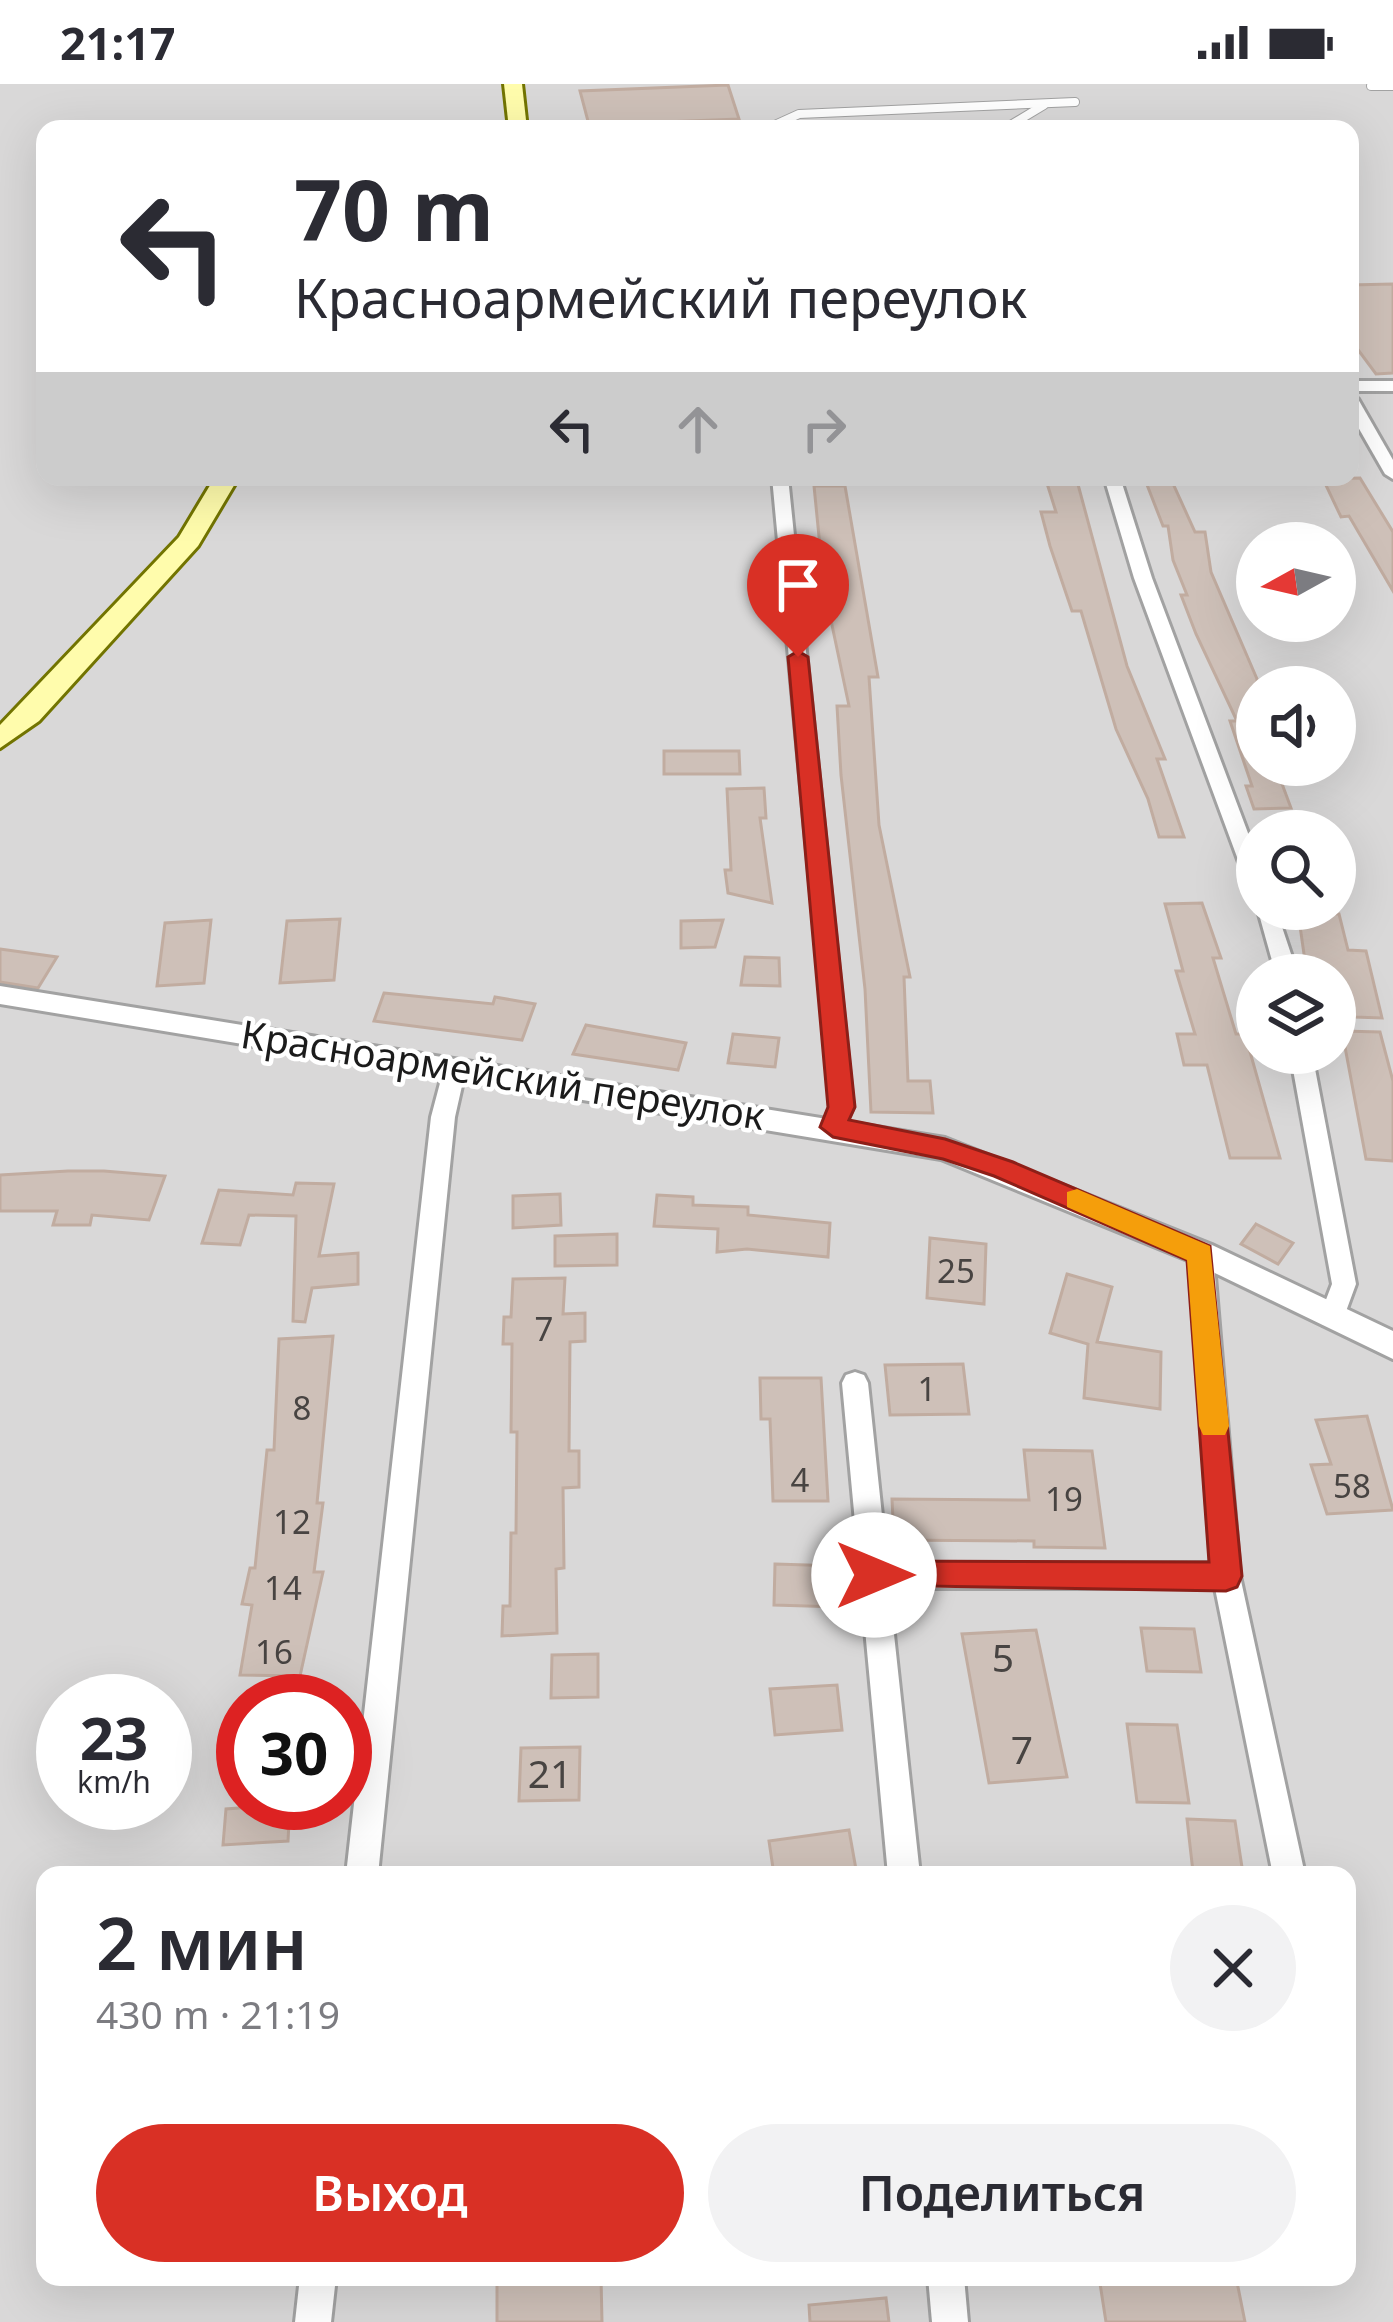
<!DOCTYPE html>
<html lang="ru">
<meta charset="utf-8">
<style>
:root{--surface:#fff;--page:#f2f2f3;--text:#2b2b33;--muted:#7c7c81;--accent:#d93025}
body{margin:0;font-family:"Noto Sans",sans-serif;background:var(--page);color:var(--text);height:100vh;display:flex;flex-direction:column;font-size:45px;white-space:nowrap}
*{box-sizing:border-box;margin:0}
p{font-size:39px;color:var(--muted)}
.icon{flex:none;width:66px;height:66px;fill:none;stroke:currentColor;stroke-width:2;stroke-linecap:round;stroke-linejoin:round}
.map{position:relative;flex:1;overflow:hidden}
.details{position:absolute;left:36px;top:1782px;width:1320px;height:420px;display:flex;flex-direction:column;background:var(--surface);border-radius:24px;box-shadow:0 12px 48px #0002}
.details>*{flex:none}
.top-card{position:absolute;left:36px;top:36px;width:1323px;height:366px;border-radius:24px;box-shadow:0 12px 48px #0002;background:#fff;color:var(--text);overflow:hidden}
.needle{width:78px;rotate:262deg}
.fabs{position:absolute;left:1236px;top:438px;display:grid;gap:24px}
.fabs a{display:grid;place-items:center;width:120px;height:120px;border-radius:50%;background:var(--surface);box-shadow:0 12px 48px #0002;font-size:60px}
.speed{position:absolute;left:36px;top:1590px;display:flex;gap:24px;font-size:60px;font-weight:700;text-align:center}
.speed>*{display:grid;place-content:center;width:156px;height:156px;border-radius:50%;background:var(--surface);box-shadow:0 12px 48px #0002;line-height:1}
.speed small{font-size:30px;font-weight:400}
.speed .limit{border:18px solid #d22;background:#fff;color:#111}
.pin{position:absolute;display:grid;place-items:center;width:102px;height:102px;color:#fff;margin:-123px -51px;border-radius:50% 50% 50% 0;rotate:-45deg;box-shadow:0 0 12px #0007}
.pin .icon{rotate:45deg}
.me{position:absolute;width:132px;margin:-66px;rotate:90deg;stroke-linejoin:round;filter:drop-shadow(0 0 9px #0008)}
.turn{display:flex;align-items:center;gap:42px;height:252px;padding:0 60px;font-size:54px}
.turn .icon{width:156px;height:156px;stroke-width:2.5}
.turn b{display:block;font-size:84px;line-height:102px}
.lanes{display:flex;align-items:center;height:114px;padding:0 60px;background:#0003;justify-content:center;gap:60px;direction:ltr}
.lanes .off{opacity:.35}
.round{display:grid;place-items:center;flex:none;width:126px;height:126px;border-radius:63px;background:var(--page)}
.summary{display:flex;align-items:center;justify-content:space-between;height:204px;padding:0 60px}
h1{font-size:72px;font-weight:600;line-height:90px}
.cta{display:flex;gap:24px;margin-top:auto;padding:24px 60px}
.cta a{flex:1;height:138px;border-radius:72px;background:var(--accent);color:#fff;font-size:48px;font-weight:600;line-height:138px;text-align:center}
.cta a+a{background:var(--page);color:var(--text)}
.status{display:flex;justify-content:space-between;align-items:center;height:84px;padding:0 60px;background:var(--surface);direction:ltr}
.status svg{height:33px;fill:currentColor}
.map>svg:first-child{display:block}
</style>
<div class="status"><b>21:17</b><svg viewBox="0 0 49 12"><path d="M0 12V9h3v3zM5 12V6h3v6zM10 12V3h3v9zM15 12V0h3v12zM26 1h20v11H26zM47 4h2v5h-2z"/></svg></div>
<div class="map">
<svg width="1393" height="2238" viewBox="0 0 1393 2238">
<rect width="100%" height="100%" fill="#eee8df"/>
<path fill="#d9d8d8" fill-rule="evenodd" d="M 0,0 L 1393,0 L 1393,2238 L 0,2238 ZM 45,45 L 1350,45 L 1350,393 L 45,393 ZM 1257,459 L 1335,459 L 1335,537 L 1257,537 ZM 1257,603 L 1335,603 L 1335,681 L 1257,681 ZM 1257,747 L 1335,747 L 1335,825 L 1257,825 ZM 1257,891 L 1335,891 L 1335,969 L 1257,969 ZM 63,1617 L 165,1617 L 165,1719 L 63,1719 ZM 243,1617 L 345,1617 L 345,1719 L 243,1719 ZM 45,1791 L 1347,1791 L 1347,2193 L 45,2193 Z"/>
<g fill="#cec0b8" stroke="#c1aca0" stroke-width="3">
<path d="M 728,1 L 739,35 L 589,41 L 580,7 Z"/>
<path d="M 1393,200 L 1393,289 L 1376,290 L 1350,255 L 1350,201 Z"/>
<path d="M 1045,393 L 1076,393 L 1127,582 L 1165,675 L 1157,675 L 1184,753 L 1159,753 L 1148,715 L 1116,645 L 1081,527 L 1072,527 L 1050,462 L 1041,428 L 1056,428 Z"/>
<path d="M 1144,393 L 1170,393 L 1195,448 L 1205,448 L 1211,488 L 1257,595 L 1257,681 L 1275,681 L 1291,724 L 1254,725 L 1246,702 L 1252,702 L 1230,637 L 1237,637 L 1196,550 L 1181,511 L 1187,511 L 1173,476 L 1168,442 L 1163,442 Z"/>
<path d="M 1360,394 L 1393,448 L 1393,507 L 1349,432 L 1341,433 L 1323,395 Z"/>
<path d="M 814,402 L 845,402 L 878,593 L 869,593 L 879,741 L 910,893 L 904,893 L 908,997 L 930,997 L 933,1029 L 871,1028 L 865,905 L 841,691 L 837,622 L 849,622 L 824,503 Z"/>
<path d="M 664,667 L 739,667 L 740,690 L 664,690 Z"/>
<path d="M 764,704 L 766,734 L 760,734 L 772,819 L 728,809 L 725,786 L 731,786 L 727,705 Z"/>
<path d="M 1202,819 L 1221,874 L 1213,874 L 1236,950 L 1245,950 L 1280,1074 L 1230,1074 L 1207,981 L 1184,981 L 1177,950 L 1195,950 L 1176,887 L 1183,887 L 1165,820 Z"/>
<path d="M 1298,828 L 1339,830 L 1348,866 L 1366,867 L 1382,934 L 1354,933 L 1345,900 L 1335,899 L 1335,891 L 1307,891 Z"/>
<path d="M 340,835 L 334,896 L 280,899 L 287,837 Z"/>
<path d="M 211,836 L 204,899 L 157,902 L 165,839 Z"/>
<path d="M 723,836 L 715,863 L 681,864 L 681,837 Z"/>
<path d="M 0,865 L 57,873 L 38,904 L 0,898 Z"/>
<path d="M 745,873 L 779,874 L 780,902 L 741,901 Z"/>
<path d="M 384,909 L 493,920 L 495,913 L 535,920 L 522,956 L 374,937 Z"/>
<path d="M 586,941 L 686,959 L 678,986 L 573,970 Z"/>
<path d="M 1342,947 L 1380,948 L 1393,997 L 1393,1077 L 1366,1075 Z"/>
<path d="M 733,950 L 779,954 L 775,983 L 728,979 Z"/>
<path d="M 68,1087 L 104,1087 L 165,1092 L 149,1136 L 92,1131 L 90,1141 L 53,1141 L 57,1127 L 0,1127 L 0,1091 Z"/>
<path d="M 296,1099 L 334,1100 L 319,1172 L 358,1169 L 358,1200 L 312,1204 L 305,1238 L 293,1237 L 296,1132 L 249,1131 L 240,1161 L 202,1159 L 219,1106 L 293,1111 Z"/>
<path d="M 560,1110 L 561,1141 L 513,1144 L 513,1112 Z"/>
<path d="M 657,1111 L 693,1113 L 693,1121 L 748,1123 L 748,1131 L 830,1139 L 828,1173 L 747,1165 L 717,1168 L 718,1145 L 654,1142 Z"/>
<path d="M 1256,1140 L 1293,1159 L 1278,1180 L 1241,1160 Z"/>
<path d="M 617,1150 L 617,1181 L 555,1182 L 555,1152 Z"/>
<path d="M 930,1154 L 986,1160 L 984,1220 L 927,1214 Z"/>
<path d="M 1067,1190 L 1112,1203 L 1097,1258 L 1161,1268 L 1160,1325 L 1084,1314 L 1088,1260 L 1050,1249 Z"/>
<path d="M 565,1194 L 563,1230 L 585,1229 L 585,1257 L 570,1258 L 569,1367 L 579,1367 L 579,1403 L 563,1404 L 564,1484 L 556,1485 L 557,1549 L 502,1552 L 503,1522 L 510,1522 L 511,1449 L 516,1449 L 517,1348 L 511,1348 L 512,1260 L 503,1260 L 504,1233 L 511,1233 L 513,1195 Z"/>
<path d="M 333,1252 L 317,1419 L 323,1419 L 314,1488 L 323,1488 L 300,1592 L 240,1591 L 252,1521 L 242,1520 L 250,1484 L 255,1484 L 267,1366 L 274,1366 L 279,1255 Z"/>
<path d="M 963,1280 L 969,1330 L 890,1331 L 885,1281 Z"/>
<path d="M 760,1294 L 821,1294 L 828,1417 L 773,1417 L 770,1335 L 761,1335 Z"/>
<path d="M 1367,1332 L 1393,1426 L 1327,1430 L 1311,1381 L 1331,1380 L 1316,1336 Z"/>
<path d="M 1024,1366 L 1092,1367 L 1105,1464 L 1034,1463 L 1034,1457 L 894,1456 L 892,1415 L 1029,1416 Z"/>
<path d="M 775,1480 L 838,1482 L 839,1523 L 774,1521 Z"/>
<path d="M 1141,1544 L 1194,1545 L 1201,1588 L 1147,1587 Z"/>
<path d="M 1036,1546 L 1067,1693 L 989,1699 L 962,1550 Z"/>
<path d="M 598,1570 L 598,1613 L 551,1614 L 552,1571 Z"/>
<path d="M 837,1601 L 842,1646 L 775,1651 L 770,1605 Z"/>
<path d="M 1127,1640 L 1177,1641 L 1189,1719 L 1137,1718 Z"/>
<path d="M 580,1663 L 579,1716 L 519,1717 L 521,1664 Z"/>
<path d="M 290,1720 L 288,1757 L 223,1761 L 226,1725 Z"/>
<path d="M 1187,1735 L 1235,1737 L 1243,1790 L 1193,1788 Z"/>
<path d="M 849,1746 L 857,1791 L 774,1791 L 769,1757 Z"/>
<path d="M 528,2193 L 601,2193 L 602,2238 L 497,2238 L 497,2195 Z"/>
<path d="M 1099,2193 L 1236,2193 L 1245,2238 L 1106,2238 Z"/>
<path d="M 886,2214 L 889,2238 L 810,2238 L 809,2221 Z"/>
</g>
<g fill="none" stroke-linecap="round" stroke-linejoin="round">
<g stroke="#a2a2a2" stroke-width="10">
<g id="service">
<path d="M 1371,2 L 1393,2"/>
<path d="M 766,45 L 799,30 L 1075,18"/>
<path d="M 1004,45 L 1044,21"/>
</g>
</g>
<g stroke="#a2a2a2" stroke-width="6">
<g id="minor">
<rect x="1350" y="297" width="43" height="10"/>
<path d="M 1350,310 L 1358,315 L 1393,376 L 1393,395 L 1385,390 L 1350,329 Z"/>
<path d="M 772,393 L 788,393 L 853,1023 L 841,1049 L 833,1052 L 821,1043 L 831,1023 Z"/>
<path d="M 1104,393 L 1120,393 L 1152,494 L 1257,773 L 1257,807 L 1247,800 L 1134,494 Z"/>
<path d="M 1257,823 L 1276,825 L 1298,891 L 1276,891 Z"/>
<path d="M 1290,969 L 1312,969 L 1356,1200 L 1341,1241 L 1323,1241 L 1319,1234 L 1332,1200 Z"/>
<path d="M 455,976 L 466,984 L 455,1033 L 378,1791 L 346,1791 L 431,1033 L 444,984 Z"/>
<path d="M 1201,1159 L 1210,1162 L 1213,1169 L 1240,1492 L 1305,1791 L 1273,1791 L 1215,1504 L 889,1504 L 920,1791 L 888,1791 L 842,1299 L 846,1291 L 855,1288 L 864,1291 L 868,1299 L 887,1479 L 1211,1479 L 1189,1169 L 1192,1162 Z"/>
<path d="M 300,2193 L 336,2193 L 331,2238 L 295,2238 Z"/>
<path d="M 928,2193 L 964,2193 L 968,2238 L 932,2238 Z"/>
</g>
</g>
<g stroke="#a2a2a2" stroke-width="6">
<path id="tertiary" d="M 0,902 L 945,1054 L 1212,1161 L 1393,1247 L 1393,1275 L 1190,1177 L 941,1075 L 0,920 Z"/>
</g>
<g stroke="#727400" stroke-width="6">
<g id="secondary">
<path d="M 504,0 L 522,0 L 527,45 L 509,45 Z"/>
<path d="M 215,393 L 239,393 L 198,462 L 39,637 L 0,664 L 0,641 L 179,453 Z"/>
</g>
</g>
<use href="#service" stroke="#fff" stroke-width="8"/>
<use href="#minor" fill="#fff" fill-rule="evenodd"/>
<use href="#tertiary" fill="#fff" fill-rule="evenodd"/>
<use href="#secondary" fill="#fffcac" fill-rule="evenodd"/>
</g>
<path fill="#d93025" stroke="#8d1f18" stroke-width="3" d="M 798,567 L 808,573 L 855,1023 L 849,1036 L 945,1055 L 1013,1078 L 1210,1162 L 1242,1492 L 1237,1503 L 1226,1507 L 863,1501 L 858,1491 L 863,1481 L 874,1477 L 1209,1478 L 1187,1176 L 994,1092 L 943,1075 L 833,1053 L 820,1043 L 828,1023 L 788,573 Z"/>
<path fill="#f59e0b" d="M 1077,1105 L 1210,1162 L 1229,1342 L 1225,1351 L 1203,1351 L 1199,1342 L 1187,1176 L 1067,1123 L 1067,1108 Z"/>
<g text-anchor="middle" stroke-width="9" stroke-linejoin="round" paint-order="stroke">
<g font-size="33" fill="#484442">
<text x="956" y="1199">25</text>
<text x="544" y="1257">7</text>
<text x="927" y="1317">1</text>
<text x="302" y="1336">8</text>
<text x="800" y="1408">4</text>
<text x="1352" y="1414">58</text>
<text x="1064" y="1427">19</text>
<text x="292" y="1450">12</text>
<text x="283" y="1516">14</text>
<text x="274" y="1580">16</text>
</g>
<g font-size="39" fill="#1b1b1b" stroke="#fff">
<text transform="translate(503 991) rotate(9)" y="14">Красноармейский переулок</text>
</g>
<g font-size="39" fill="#484442">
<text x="1003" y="1588">5</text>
<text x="1022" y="1680">7</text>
<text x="550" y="1704">21</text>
</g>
</g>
</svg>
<div class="fabs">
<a><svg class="needle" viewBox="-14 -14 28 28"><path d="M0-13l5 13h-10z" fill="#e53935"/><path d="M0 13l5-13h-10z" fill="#7c7c81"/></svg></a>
<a><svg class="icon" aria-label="sound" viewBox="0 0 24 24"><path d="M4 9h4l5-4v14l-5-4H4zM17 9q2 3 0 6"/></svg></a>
<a><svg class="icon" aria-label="search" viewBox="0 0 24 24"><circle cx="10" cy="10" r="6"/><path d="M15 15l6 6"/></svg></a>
<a><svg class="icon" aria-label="layers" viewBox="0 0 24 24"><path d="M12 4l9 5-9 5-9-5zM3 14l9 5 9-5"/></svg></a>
</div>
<div class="speed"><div>23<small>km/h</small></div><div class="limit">30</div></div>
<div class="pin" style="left:798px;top:573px;background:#d93025"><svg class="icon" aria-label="arrive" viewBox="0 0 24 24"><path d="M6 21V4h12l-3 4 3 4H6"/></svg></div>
<svg class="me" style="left:874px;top:1491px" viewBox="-20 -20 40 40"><circle r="19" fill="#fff"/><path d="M0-13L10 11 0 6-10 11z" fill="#d93025"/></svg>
<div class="top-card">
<div class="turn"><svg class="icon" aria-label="left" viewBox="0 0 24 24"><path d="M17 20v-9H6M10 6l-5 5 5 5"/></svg><div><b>70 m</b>Красноармейский переулок</div></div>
<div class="lanes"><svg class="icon" aria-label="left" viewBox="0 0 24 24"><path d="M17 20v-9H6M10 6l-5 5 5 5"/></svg><svg class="icon off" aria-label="ahead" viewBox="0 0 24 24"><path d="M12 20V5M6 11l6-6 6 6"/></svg><svg class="icon off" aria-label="right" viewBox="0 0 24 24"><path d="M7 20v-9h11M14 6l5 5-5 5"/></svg></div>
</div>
<section class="details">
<div class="summary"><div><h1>2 мин</h1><p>430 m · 21:19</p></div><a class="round"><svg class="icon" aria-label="close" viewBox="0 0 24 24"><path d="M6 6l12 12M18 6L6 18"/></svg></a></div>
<div class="cta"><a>Выход</a><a>Поделиться</a></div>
</section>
</div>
